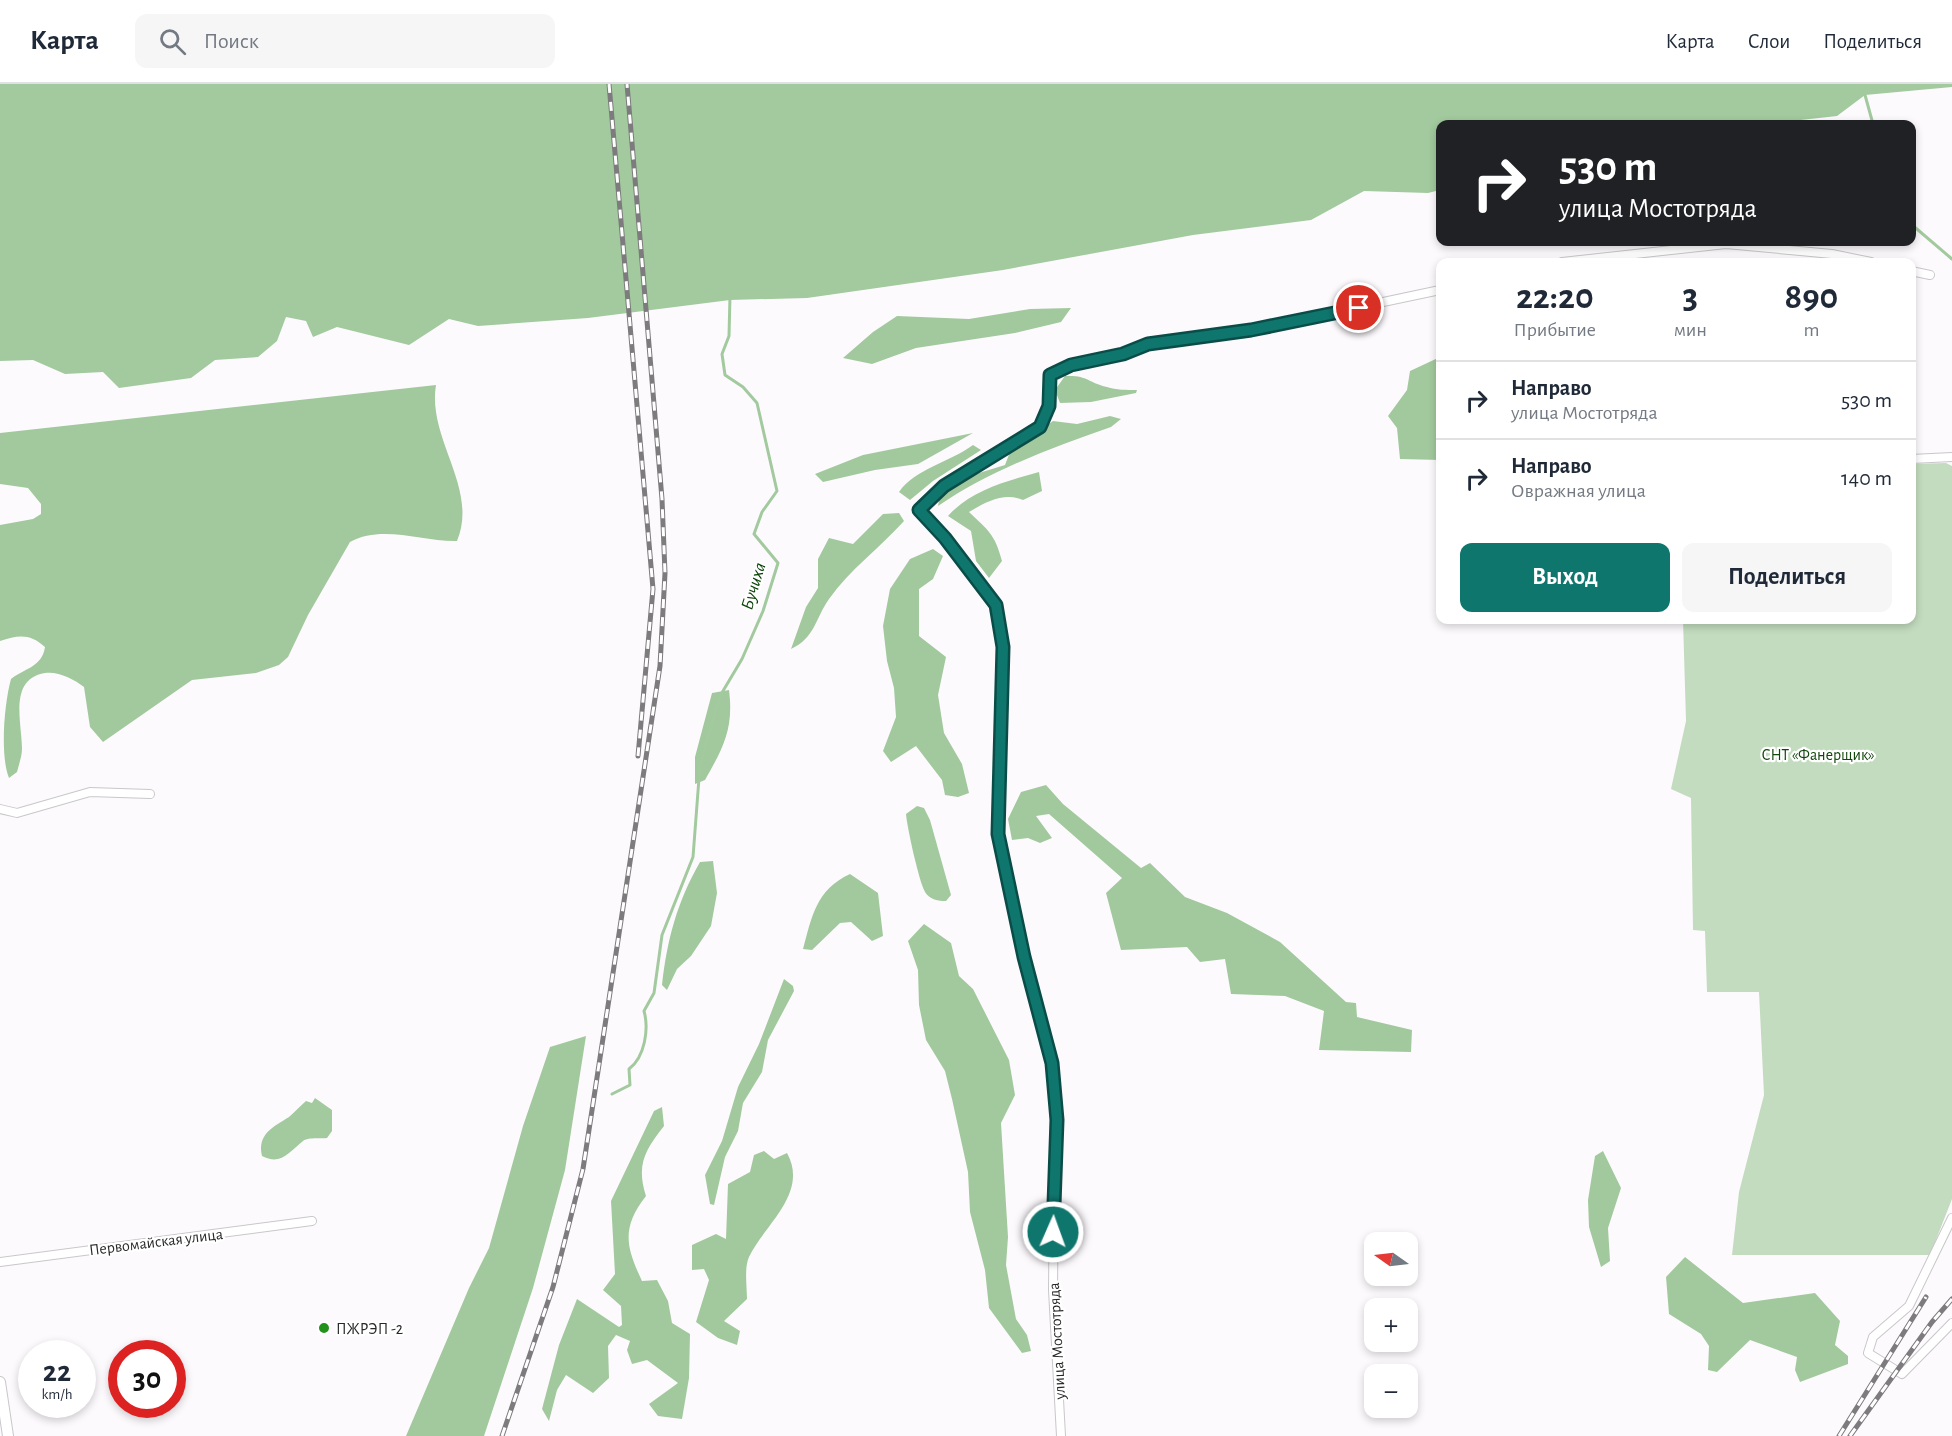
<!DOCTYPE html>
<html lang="ru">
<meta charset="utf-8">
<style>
:root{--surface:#fff;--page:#f6f6f7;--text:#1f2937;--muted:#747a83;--line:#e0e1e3;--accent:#0f766e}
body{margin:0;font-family:"Alegreya Sans",sans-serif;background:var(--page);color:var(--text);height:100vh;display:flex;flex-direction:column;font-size:22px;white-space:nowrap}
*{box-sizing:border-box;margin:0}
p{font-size:20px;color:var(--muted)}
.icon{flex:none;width:33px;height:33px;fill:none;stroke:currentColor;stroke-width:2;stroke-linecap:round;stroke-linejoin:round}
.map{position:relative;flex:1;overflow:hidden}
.details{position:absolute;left:1436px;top:174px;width:480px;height:366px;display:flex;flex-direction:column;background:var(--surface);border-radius:12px;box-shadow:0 3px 9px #0003}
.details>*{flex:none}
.guide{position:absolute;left:1436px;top:36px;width:480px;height:126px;border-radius:12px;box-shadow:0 3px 9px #0003;background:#202124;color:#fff;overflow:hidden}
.needle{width:39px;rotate:284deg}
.buttons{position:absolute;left:1364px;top:1148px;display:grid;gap:12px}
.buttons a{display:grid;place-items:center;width:54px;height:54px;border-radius:12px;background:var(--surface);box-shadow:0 3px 9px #0003;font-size:30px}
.speed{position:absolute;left:18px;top:1256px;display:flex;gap:12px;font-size:30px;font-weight:700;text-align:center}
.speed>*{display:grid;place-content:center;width:78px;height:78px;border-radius:50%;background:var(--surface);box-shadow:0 3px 9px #0003;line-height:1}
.speed small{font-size:15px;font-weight:400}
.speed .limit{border:9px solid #d22;background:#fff;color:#111}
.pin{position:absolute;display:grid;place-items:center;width:51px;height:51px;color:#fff;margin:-26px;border:3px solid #fff;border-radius:50%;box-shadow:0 2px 6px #0007}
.me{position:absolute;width:66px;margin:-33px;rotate:2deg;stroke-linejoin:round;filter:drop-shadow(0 0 4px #0008)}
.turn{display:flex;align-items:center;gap:21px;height:126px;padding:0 24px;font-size:27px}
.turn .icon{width:78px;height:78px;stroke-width:2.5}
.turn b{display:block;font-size:42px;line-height:51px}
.eta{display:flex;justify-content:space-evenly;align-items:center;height:102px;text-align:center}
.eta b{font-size:36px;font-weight:600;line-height:42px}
.cta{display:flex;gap:12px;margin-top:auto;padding:12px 24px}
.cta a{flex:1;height:69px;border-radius:12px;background:var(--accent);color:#fff;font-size:24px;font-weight:600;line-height:69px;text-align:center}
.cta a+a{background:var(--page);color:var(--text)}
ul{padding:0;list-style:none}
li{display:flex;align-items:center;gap:18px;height:78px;padding:0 24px;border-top:2px solid var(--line)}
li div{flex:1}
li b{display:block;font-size:22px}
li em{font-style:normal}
header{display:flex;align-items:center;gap:36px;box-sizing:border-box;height:84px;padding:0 30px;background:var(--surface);border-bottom:2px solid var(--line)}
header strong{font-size:28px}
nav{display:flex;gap:33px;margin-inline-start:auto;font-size:21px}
.search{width:420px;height:54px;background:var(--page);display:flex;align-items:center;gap:15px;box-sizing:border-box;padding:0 21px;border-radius:12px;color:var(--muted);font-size:22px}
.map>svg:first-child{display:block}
</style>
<header>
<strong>Карта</strong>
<div class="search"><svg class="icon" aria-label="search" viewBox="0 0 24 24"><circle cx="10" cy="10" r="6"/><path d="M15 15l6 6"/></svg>Поиск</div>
<nav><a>Карта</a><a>Слои</a><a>Поделиться</a></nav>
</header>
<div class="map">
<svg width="1952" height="1352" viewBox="0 0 1952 1352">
<rect width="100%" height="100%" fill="#fdfafe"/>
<path fill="#c3dcbf" d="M 1946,379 L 1952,382 L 1952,1115 L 1930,1171 L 1732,1171 L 1739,1108 L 1764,1011 L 1759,908 L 1707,908 L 1705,847 L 1693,846 L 1691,714 L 1671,705 L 1686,637 L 1683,536 L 1911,536 L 1911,380 Z"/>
<g fill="#a2c99d">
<path d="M 1071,224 L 1061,238 L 1015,249 L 916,264 L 872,280 L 843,274 L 873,248 L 897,232 L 969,235 L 1030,225 Z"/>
<path d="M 1440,273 L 1440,376 L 1400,375 L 1397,344 L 1388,332 L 1407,306 L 1410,287 Z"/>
<path d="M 1065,292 C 1088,291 1087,298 1107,303 C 1116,306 1127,306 1137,306 L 1136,309 L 1091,318 L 1060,319 L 1055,306 Z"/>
<path d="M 436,301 C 427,355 479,404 457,457 C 423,458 382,440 350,458 L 308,531 L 288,573 L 279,581 L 256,589 L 192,596 L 103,658 L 90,643 L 84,603 C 74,595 58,587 45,589 C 8,595 22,639 22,665 C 22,672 19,680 17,688 L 9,694 C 0,672 4,620 11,595 C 25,584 42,583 45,563 C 30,549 18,551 0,557 L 0,441 L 33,435 L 41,430 L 41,420 L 28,404 L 0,400 L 0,349 Z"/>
<path d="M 1110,332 L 1121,335 L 1111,343 C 1051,364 991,386 938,422 L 940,411 L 966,393 L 1005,381 L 1010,368 L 1053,337 L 1077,340 Z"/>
<path d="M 973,349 L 918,380 L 875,386 L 823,398 L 815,390 L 863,371 Z"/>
<path d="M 973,361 L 981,366 L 933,397 L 910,416 L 899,408 C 915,385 950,378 973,361 Z"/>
<path d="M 1039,388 L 1042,407 L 1023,416 C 1004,408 986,418 969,428 C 988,446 995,450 1002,477 L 989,494 L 976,477 L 971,447 L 948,432 C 971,406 1007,397 1039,388 Z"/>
<path d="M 899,429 L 904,437 C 880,464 850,485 829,515 C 815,535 815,554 791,565 L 806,523 L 818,504 L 818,475 L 829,454 L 853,460 L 883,430 Z"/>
<path d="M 933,465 L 943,472 L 933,495 L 919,505 L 919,552 L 946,573 L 938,611 L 944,649 L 962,680 L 969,709 L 958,713 L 945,711 L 942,696 L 916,662 L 891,678 L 883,667 L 896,633 L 894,604 L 887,577 L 883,542 L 890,505 L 910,475 Z"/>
<path d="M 729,606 C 734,645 723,664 705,696 L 695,700 L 695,673 L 712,609 Z"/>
<path d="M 1046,701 L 1063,720 L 1141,784 L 1150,779 L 1185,813 L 1227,829 L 1280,858 L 1346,918 L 1356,919 L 1357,933 L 1412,946 L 1411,968 L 1319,966 L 1324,927 L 1285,912 L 1231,910 L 1225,875 L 1200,878 L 1187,863 L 1121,866 L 1106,809 L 1122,794 L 1049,730 L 1036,732 L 1052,754 L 1040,759 L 1028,754 L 1012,756 L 1008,735 L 1021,708 Z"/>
<path d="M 713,777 L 717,809 L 711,842 L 691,872 L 677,885 L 667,906 L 662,901 C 667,856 677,818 700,778 Z"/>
<path d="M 850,790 L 878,809 L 883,852 L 872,857 L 851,838 L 840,839 L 812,866 L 803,865 C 812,832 816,806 850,790 Z"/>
<path d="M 924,840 L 951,859 L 959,892 L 973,905 L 1009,976 L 1015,1011 L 1001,1039 L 1008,1153 L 1006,1181 L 1016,1235 L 1027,1251 L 1031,1267 L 1022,1269 L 989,1224 L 985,1186 L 970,1128 L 968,1088 L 952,1015 L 945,987 L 926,956 L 919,921 L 918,886 L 908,857 Z"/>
<path d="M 784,895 L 793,902 L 794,907 L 768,956 L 762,988 L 743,1019 L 738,1047 L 725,1073 L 714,1121 L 710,1120 L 705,1091 L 722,1057 L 738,1003 L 759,960 Z"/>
<path d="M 586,952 L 565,1086 L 533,1204 L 484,1352 L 406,1352 L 469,1204 L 489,1164 L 523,1042 L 550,963 Z"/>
<path d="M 662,1023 L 664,1042 C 645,1066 636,1081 646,1112 C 621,1144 626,1163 642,1197 L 657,1196 L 668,1217 L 672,1239 L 690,1250 L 689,1294 L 682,1335 L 658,1332 L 649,1320 L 678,1299 L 647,1276 L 632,1280 L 627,1266 L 630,1257 L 616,1251 L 608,1262 L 609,1294 L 593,1309 L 566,1291 L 557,1306 L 549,1337 L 542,1325 L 559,1261 L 577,1215 L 619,1243 L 622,1241 L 621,1222 L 603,1206 L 615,1190 L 611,1117 L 654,1027 Z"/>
<path d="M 764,1067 L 774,1075 L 787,1069 C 809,1109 765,1140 749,1173 C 744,1184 747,1203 747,1215 L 724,1237 L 740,1247 L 737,1261 L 718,1254 L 696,1238 L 709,1196 L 704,1185 L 692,1186 L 692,1161 L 716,1150 L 726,1155 L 728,1100 L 750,1088 L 754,1071 Z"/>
<path d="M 1603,1067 L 1621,1104 L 1608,1144 L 1610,1177 L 1601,1183 L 1589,1143 L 1588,1116 L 1595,1072 Z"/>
<path d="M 1685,1173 L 1743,1219 L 1815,1209 L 1840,1237 L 1835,1261 L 1848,1272 L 1848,1280 L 1800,1298 L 1795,1286 L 1797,1273 L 1750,1256 L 1717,1288 L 1708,1286 L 1709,1262 L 1701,1250 L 1669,1230 L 1666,1193 Z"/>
</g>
<g fill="#a2ca9e">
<path d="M 0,0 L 1952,0 L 1952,3 L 1865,11 L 1837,32 L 1764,40 L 1440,40 L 1440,106 L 1428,109 L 1364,107 L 1311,136 L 1193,151 L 1003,186 L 807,214 L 730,216 L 588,234 L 478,242 L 449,235 L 409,261 L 337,243 L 313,253 L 306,237 L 286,233 L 277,257 L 258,273 L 215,276 L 191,294 L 119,304 L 103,288 L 65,290 L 33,276 L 0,277 Z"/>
<path d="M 917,722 L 924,724 L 930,736 L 951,811 L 946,817 C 938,817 930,816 925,808 C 919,798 907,743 906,730 Z"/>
<path d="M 315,1014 L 332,1026 L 332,1047 L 327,1054 C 320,1055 308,1053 303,1057 C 289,1068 281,1082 262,1072 C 257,1050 273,1043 289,1033 C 295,1028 300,1022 306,1017 L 312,1019 Z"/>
</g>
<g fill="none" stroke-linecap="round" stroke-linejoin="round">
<g stroke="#a2ca9e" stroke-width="3">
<path d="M 1865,11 L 1873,40"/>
<path d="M 1911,140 L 1952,175"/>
<path d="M 612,1010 L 630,1001 L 629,985 C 645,973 649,945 644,927 L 654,909 L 662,851 L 693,773 L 700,681 L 720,612 L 742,575 L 763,527 L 778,479 L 754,450 L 762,428 L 777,407 L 757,319 L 743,303 L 725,291 L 722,270 L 729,252 L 730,212"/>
</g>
<g stroke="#c9c7ca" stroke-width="10">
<g id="minor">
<path d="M 1562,178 L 1726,160 L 1832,170 L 1871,178"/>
<path d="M 1911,187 L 1930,191"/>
<path d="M 1911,375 L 1952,373"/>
<path d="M 0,725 L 17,729 L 90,708 L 150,710"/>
<path d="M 1952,1134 L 1909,1222 L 1873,1253 L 1868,1269 L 1902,1290 L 1952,1239"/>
<path d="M 0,1178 L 312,1137"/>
<path d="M 1061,1352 L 1053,1206 L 1055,1007 L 1052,979 L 1024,873 L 998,750 L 1003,563 L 996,521 L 945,454 L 919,426 L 944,402 L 1039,343 L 1049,322 L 1050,291 L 1070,281 L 1123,270 L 1148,260 L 1251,246 L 1440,206"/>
</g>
</g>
<g stroke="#c9c7ca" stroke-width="12">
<path id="tertiary" d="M 0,1298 L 8,1352"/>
</g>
<use href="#minor" stroke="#fff" stroke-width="8"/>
<use href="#tertiary" stroke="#fff" stroke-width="10"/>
<g stroke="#7d7b7d" stroke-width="5">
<g id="rail">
<path d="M 609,0 L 653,505 L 638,672"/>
<path d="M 502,1352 L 553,1203 L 583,1085 L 660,582 L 665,489 L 662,415 L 627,0"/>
<path d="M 1839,1352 L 1926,1213"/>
<path d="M 1850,1352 L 1932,1238 L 1952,1215"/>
</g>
</g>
<use href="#rail" stroke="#fff" stroke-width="3" stroke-dasharray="9" stroke-linecap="butt"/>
</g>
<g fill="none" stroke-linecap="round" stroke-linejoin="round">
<g stroke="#0a4d48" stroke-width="15">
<path id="route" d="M 1053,1148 L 1057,1036 L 1052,979 L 1024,873 L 998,750 L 1003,563 L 996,521 L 945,454 L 919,426 L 944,402 L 1040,343 L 1049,322 L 1050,291 L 1071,281 L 1123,270 L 1148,260 L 1251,246 L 1359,224"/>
</g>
<use href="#route" stroke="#0f766e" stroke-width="10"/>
</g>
<circle fill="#23921b" stroke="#fff" stroke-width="2" cx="324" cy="1244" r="6"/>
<g text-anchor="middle" stroke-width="4.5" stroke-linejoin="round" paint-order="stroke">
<g font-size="16" fill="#11470c" stroke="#fff">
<text x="1818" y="676">СНТ «Фанерщик»</text>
</g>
<g font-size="16" fill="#292829" stroke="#fff">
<text transform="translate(156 1157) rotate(-7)" y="6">Первомайская улица</text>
<text transform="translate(1056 1257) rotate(-93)" y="6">улица Мостотряда</text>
</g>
<g font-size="16" fill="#292829" stroke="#fff" text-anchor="start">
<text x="336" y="1250">ПЖРЭП -2</text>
</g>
<g font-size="18" font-style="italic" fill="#094205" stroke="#fff">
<text transform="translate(753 502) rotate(-73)" y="6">Бучиха</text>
</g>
</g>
</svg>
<div class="buttons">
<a><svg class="needle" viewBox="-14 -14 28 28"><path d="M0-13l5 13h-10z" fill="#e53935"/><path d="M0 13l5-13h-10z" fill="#747a83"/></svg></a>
<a>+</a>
<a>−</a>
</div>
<div class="speed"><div>22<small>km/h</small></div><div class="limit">30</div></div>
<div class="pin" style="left:1359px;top:224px;background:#d93025"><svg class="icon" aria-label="arrive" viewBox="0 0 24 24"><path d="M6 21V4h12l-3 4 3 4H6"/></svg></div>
<svg class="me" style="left:1053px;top:1148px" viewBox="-20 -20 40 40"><circle r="17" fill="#0f766e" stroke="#fff" stroke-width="3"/><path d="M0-11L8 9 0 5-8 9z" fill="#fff"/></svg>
<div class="guide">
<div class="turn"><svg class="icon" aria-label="right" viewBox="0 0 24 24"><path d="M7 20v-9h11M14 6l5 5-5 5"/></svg><div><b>530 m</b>улица Мостотряда</div></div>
</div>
<section class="details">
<div class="eta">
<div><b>22:20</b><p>Прибытие</p></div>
<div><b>3</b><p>мин</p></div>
<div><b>890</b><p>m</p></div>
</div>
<ul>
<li><svg class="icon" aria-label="right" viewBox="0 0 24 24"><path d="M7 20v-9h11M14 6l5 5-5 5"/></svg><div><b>Направо</b><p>улица Мостотряда</p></div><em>530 m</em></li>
<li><svg class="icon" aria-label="right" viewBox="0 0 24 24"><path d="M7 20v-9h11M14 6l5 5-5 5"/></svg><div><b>Направо</b><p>Овражная улица</p></div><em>140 m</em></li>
</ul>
<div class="cta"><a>Выход</a><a>Поделиться</a></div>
</section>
</div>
